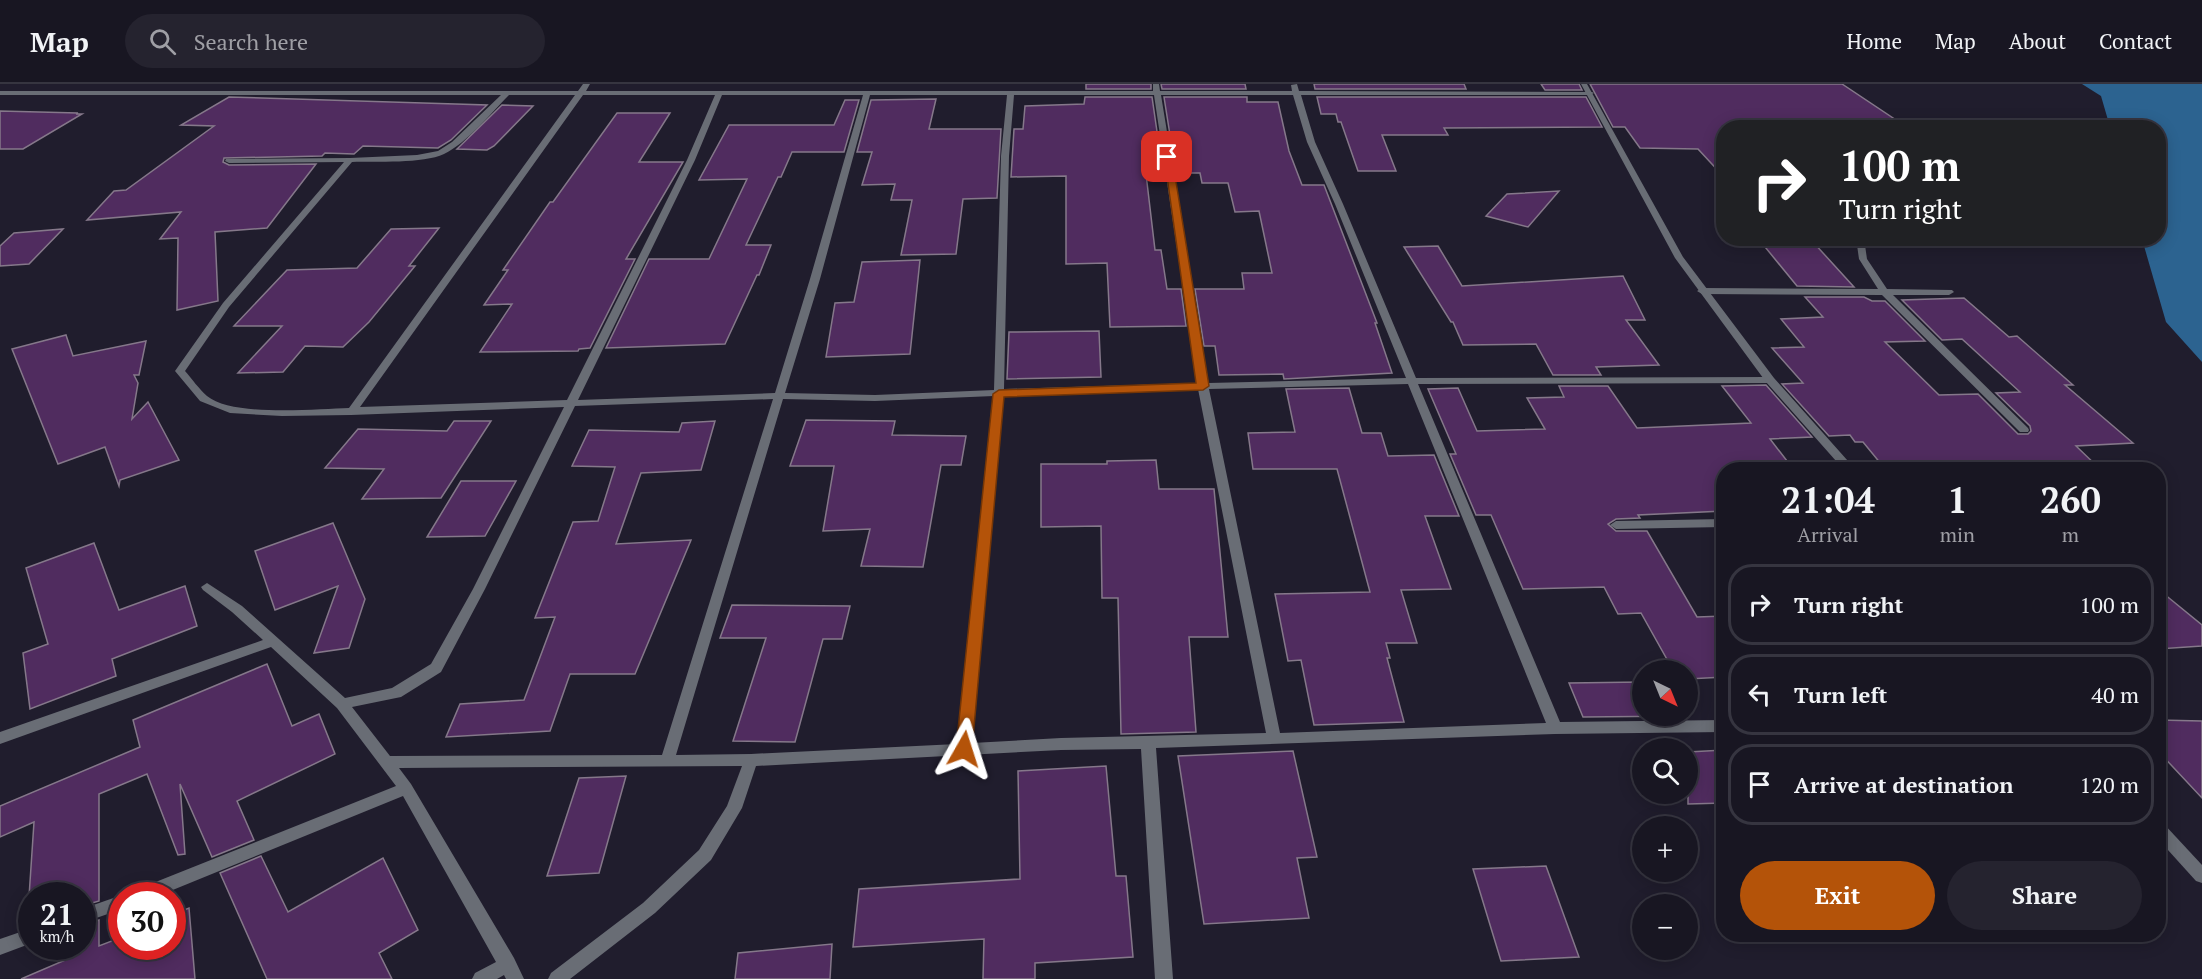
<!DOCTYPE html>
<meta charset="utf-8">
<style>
:root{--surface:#181622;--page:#25232f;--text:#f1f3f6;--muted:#9f9fa5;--line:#363540;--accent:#b45309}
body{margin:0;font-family:"PT Serif",serif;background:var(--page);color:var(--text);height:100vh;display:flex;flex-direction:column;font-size:22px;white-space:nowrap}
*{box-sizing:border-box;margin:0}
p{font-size:20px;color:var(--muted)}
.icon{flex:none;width:33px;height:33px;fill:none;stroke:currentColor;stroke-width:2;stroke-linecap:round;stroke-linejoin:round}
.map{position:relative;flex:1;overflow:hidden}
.sheet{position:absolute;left:1716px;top:378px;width:450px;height:480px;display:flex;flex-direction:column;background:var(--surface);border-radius:24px;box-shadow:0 3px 15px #0003,0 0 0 2px var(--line)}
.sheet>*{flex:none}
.top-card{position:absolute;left:1716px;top:36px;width:450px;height:126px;border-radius:24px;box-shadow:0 3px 15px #0003,0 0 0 2px var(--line);background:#202124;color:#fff;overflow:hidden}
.needle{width:39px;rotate:137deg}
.tools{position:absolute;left:1632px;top:576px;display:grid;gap:12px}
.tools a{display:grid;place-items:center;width:66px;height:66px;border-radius:50%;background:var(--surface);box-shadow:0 3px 15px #0003,0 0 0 2px var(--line);font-size:30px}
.speed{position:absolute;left:18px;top:798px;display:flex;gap:12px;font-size:30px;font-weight:700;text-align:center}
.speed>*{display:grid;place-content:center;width:78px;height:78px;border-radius:50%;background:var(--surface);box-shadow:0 3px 15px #0003,0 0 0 2px var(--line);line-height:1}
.speed small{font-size:15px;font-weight:400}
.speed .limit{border:9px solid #d22;background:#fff;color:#111}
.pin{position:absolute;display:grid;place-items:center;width:51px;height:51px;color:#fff;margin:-26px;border-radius:12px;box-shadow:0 3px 9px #0006}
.me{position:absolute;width:66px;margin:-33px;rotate:6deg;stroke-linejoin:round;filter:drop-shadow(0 0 4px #0008)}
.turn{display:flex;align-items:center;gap:21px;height:126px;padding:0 24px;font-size:27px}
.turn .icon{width:78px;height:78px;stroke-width:2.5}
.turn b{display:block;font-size:42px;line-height:51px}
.eta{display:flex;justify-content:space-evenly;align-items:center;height:102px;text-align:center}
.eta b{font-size:36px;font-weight:700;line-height:42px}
.cta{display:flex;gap:12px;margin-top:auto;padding:12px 24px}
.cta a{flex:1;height:69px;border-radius:36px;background:var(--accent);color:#fff;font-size:24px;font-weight:700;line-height:69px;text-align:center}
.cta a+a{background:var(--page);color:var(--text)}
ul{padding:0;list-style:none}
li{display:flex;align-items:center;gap:18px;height:81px;margin:0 12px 9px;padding:0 12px;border:3px solid var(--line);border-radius:24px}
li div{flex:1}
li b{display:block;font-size:22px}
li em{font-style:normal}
header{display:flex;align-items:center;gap:36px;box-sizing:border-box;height:84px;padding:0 30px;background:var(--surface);border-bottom:2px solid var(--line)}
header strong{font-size:28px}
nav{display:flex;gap:33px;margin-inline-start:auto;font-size:21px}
.search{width:420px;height:54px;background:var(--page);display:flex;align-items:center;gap:15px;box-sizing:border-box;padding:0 21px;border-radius:33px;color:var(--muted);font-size:22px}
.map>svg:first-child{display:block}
</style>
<header>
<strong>Map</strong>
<div class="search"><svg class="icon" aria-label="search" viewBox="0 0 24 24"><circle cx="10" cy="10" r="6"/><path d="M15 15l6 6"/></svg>Search here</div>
<nav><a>Home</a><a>Map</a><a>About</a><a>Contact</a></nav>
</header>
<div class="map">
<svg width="2202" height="895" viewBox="0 0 2202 895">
<rect width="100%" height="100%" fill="#201d2d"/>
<path fill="#2c6390" d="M 2082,0 L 2202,0 L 2202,278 L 2166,238 L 2142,155 L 2158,154 L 2158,44 L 2110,43 L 2101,12 Z"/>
<g fill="#502c5f" stroke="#85788a" stroke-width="1.5">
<rect x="1086" y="0" width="65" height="5"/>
<path d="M 1161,0 L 1245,0 L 1246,5 L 1162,5 Z"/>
<path d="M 1314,0 L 1464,0 L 1466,5 L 1315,5 Z"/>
<path d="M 1541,0 L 1579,0 L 1582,6 L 1545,6 Z"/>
<path d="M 1590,0 L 1842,0 L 1908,44 L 1724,44 L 1724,93 L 1698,65 L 1640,64 L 1625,43 L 1613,43 Z"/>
<path d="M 229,13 L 423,19 L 487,21 L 451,56 L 438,64 L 363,62 L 354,70 L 325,69 L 322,72 L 224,74 L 223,78 L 229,81 L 316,80 L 267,144 L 215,148 L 218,217 L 177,226 L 178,154 L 160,155 L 181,128 L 87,136 L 114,107 L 126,106 L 214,42 L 181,41 Z"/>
<path d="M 1085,13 L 1152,13 L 1163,89 L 1146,90 L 1155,166 L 1161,166 L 1167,205 L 1181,205 L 1186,242 L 1110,243 L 1107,179 L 1066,180 L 1066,92 L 1011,93 L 1014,45 L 1023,45 L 1025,22 L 1084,20 Z"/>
<path d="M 1164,13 L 1247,13 L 1247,18 L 1278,18 L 1289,67 L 1302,101 L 1324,101 L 1377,239 L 1375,239 L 1392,289 L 1284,295 L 1283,290 L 1219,291 L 1215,262 L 1204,262 L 1195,205 L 1244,205 L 1242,189 L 1272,189 L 1259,127 L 1235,128 L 1228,99 L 1202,99 L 1200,89 L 1176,89 Z"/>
<path d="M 1317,13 L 1586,13 L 1602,43 L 1444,44 L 1448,51 L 1382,51 L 1396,87 L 1358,87 L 1341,38 L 1338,38 L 1336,30 L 1321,30 Z"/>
<path d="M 936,15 L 929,45 L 1001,45 L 997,114 L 963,115 L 956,170 L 901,171 L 912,116 L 891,116 L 895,100 L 862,101 L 872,68 L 857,68 L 871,16 Z"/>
<path d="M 845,16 L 859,16 L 844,68 L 792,68 L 781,93 L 778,93 L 746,161 L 771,161 L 759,191 L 757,191 L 725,260 L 606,264 L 649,175 L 709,175 L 747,95 L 699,96 L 729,41 L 834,41 Z"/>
<path d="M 502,21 L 533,22 L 494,62 L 487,66 L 457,65 Z"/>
<path d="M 0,27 L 78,29 L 76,30 L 82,30 L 23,65 L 0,65 Z"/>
<path d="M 617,29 L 670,29 L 639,78 L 683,78 L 626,175 L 635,175 L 590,264 L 579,265 L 578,267 L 480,268 L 512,220 L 484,221 L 508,186 L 503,186 L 550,118 L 553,118 Z"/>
<path d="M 1559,107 L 1528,143 L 1486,132 L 1507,110 Z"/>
<path d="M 439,144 L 409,182 L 415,182 L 369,238 L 343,263 L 305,262 L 283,288 L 238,289 L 282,242 L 234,242 L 287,186 L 357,184 L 391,145 Z"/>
<path d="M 63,145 L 29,180 L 0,182 L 0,162 L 14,149 Z"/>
<path d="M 1761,158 L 1813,158 L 1854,203 L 1797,202 Z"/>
<path d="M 1438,162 L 1462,202 L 1623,192 L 1645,236 L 1626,236 L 1659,281 L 1596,283 L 1601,291 L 1553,291 L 1536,260 L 1463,261 L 1453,238 L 1451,238 L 1404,163 Z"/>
<path d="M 920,176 L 910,270 L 826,273 L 835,219 L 854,218 L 862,178 Z"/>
<path d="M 1805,213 L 1864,213 L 1872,217 L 1885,217 L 1925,257 L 1885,258 L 1939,311 L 1978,310 L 2018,350 L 2028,350 L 2031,347 L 2030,342 L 1996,309 L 2020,308 L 1962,255 L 1942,256 L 1902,216 L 1964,214 L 2009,253 L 2017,252 L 2073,301 L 2065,301 L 2133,359 L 2076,362 L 2101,386 L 1886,386 L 1863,358 L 1855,358 L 1850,351 L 1829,352 L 1782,300 L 1803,299 L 1772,264 L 1804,263 L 1781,235 L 1823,233 Z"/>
<path d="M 1099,247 L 1101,293 L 1007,295 L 1009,248 Z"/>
<path d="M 66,251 L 73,272 L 146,257 L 139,291 L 134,291 L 138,299 L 132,335 L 148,318 L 179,376 L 120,396 L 119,402 L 105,363 L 58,380 L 12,265 Z"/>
<path d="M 1766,301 L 1812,353 L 1770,355 L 1794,386 L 1724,386 L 1724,427 L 1638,431 L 1640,434 L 1616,435 L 1608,440 L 1616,447 L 1647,447 L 1697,533 L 1724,532 L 1724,593 L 1688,595 L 1688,586 L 1673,586 L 1641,529 L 1618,530 L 1604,503 L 1523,505 L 1491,431 L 1476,431 L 1450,370 L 1456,370 L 1428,305 L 1458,304 L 1477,347 L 1545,345 L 1527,314 L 1564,313 L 1559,302 L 1608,302 L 1637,344 L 1751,339 L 1722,302 Z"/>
<path d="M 1349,304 L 1362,349 L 1381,349 L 1388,372 L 1434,371 L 1459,432 L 1425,432 L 1451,505 L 1401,506 L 1417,559 L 1386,559 L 1390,574 L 1387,574 L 1404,638 L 1314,641 L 1301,576 L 1288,577 L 1275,510 L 1370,508 L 1337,385 L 1253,385 L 1248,349 L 1295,348 L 1286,305 Z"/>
<path d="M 806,336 L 895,337 L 892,351 L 966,352 L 961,381 L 941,381 L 923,483 L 861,482 L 870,445 L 823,447 L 834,382 L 790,382 Z"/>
<path d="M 454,337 L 491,337 L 441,414 L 362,415 L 384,385 L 325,384 L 358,345 L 447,347 Z"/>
<path d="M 715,337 L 701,386 L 641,389 L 616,460 L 691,456 L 635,590 L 570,590 L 550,647 L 446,653 L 460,620 L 524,616 L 555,533 L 535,534 L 573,438 L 598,437 L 615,383 L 572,382 L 589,346 L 679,348 L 682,339 Z"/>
<path d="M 1156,376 L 1159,405 L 1214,405 L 1228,553 L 1189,553 L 1196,648 L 1121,650 L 1118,514 L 1102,514 L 1101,442 L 1041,443 L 1041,380 L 1107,380 L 1107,377 Z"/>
<path d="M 461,397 L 516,397 L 485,452 L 427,453 Z"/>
<path d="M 333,439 L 365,515 L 349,564 L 314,569 L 338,502 L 275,526 L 255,467 Z"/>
<path d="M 94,459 L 119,526 L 185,502 L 197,542 L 112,575 L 116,592 L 30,625 L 23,569 L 48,560 L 26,484 Z"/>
<path d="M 2158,505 L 2202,541 L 2202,562 L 2158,565 Z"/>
<path d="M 732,521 L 850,522 L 842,555 L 823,555 L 795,658 L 733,657 L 766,554 L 720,554 Z"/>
<path d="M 267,580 L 292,642 L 319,630 L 335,670 L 237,717 L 254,756 L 212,773 L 180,700 L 185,770 L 178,771 L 147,690 L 99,710 L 99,817 L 82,822 L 82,812 L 32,812 L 32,842 L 27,843 L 34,738 L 0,753 L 0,722 L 140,663 L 133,636 Z"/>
<path d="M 1642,598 L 1642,632 L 1687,632 L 1583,633 L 1569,599 Z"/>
<path d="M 2158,636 L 2202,637 L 2202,714 L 2158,667 Z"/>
<path d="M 1724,666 L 1724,719 L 1688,720 L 1688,668 Z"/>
<path d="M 1293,667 L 1317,773 L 1297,774 L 1309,834 L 1204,840 L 1178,672 Z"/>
<path d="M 1106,682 L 1116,792 L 1126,792 L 1133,873 L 1035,879 L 1035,895 L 983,895 L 984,855 L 853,863 L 859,805 L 1020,795 L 1018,687 Z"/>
<path d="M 626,692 L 599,789 L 547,792 L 579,694 Z"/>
<path d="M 261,772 L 288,828 L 383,774 L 418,846 L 379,869 L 392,895 L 267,895 L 220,789 Z"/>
<path d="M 1546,782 L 1579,873 L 1501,877 L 1473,785 Z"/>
<path d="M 189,824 L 195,895 L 21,895 L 70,874 L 70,862 L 82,862 L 82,841 L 99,836 L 99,862 L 122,853 L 122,862 L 172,862 L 172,831 Z"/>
<path d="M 832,860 L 830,895 L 735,895 L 738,869 Z"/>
</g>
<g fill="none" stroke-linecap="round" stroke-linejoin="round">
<g fill="#696d75" fill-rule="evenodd">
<path d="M 583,0 L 590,0 L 586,7 L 1153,7 L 1153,0 L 1159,0 L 1160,7 L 1292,7 L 1291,1 L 1297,0 L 1299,7 L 1592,8 L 1594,9 L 1590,11 L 1301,11 L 1315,58 L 1343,120 L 1416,294 L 1770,293 L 1775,296 L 1770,299 L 1418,300 L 1560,638 L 1724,636 L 1724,648 L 1555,650 L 1156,664 L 1173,895 L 1155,895 L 1141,665 L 1061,666 L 756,682 L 742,724 L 711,776 L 655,829 L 570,895 L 548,895 L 551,889 L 643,819 L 699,766 L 727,722 L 742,682 L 399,684 L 411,700 L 514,874 L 524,895 L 506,895 L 504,891 L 497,895 L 472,895 L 475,889 L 496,878 L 403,712 L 158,812 L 131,812 L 133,807 L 396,702 L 337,624 L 271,563 L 0,660 L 0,648 L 263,556 L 232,528 L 203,506 L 201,503 L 207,499 L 242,522 L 345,614 L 392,604 L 431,580 L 473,505 L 564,323 L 351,331 L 282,332 L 230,329 L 200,317 L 175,287 L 223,219 L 344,78 L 229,79 L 225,77 L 226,75 L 350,74 L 417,71 L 438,67 L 452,58 L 501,11 L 0,11 L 0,7 L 578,7 ZM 509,11 L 575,11 L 349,324 C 316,325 232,333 207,312 C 199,305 192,295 185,287 L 229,223 L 352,78 C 376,77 423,80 444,70 C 467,59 491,29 509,11 ZM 583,11 L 715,11 L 687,76 L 567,316 L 360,323 ZM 722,11 L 863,11 L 810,195 L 775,309 L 578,316 L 695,76 ZM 870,11 L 1007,11 L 1001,72 L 994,306 L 875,311 L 785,309 L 820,195 ZM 1014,11 L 1154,11 L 1197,299 L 1004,305 L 1009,72 ZM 1161,11 L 1293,11 L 1307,58 L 1335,120 L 1406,294 L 1208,299 ZM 1408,300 L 1546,639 L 1280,649 L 1209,305 ZM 1198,305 L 1266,649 L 1061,654 L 972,659 L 1004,312 ZM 994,312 L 957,660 L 751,670 L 676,671 L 783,315 L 875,317 ZM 773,315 L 662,671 L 390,672 L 352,623 L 401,613 L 441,588 L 485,505 L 575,322 Z"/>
<path d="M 1856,154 L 1864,154 L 1867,175 L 1887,205 L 1952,206 L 1954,208 L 1949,211 L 1893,211 L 2028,344 L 2029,346 L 2028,348 L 2020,348 L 1882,211 L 1702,210 L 1697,207 L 1702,204 L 1878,205 L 1859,175 Z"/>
<path d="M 1724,435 L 1724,443 L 1616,445 L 1610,441 L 1616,437 Z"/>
<path d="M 122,811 L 124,812 L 122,812 L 122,825 L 82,839 L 82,825 Z"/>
<path d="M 32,844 L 32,859 L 0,871 L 0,855 Z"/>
</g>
<g fill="#696d75" fill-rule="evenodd">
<path d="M 1581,0 L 1587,0 L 1683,173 L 1774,294 L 1856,386 L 1844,386 L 1766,298 L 1675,174 Z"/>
<path d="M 2158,738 L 2163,739 L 2202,781 L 2202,799 L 2196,797 L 2158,755 Z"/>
</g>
</g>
<path fill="#b45309" stroke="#753606" stroke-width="1.5" d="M 1164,71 L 1172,73 L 1209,302 L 1203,306 L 1004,313 L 972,665 L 970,670 L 964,672 L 958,670 L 956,665 L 993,310 L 999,306 L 1196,299 Z"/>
</svg>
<div class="tools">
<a><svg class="needle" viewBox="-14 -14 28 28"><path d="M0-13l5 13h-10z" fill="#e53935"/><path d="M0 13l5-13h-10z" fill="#9f9fa5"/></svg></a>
<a><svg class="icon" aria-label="search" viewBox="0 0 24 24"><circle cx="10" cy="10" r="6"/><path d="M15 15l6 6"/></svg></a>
<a>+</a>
<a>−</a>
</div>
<div class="speed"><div>21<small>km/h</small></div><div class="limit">30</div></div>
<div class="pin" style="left:1167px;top:73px;background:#d93025"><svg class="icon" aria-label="arrive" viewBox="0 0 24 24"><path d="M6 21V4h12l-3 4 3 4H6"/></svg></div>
<svg class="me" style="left:964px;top:665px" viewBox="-20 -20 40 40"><path d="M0-17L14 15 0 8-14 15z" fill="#b45309" stroke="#fff" stroke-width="4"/></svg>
<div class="top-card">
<div class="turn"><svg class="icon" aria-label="right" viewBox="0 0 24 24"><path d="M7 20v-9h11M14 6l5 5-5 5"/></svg><div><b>100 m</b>Turn right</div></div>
</div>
<section class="sheet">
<div class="eta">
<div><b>21:04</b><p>Arrival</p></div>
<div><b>1</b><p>min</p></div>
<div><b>260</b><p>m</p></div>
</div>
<ul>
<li><svg class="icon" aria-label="right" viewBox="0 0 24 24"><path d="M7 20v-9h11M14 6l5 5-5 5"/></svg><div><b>Turn right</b></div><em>100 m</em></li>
<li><svg class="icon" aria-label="left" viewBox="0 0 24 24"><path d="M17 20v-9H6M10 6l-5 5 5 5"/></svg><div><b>Turn left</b></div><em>40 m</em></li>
<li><svg class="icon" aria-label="arrive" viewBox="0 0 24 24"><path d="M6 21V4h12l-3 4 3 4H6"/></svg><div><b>Arrive at destination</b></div><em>120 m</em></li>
</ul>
<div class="cta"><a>Exit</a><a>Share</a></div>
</section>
</div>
